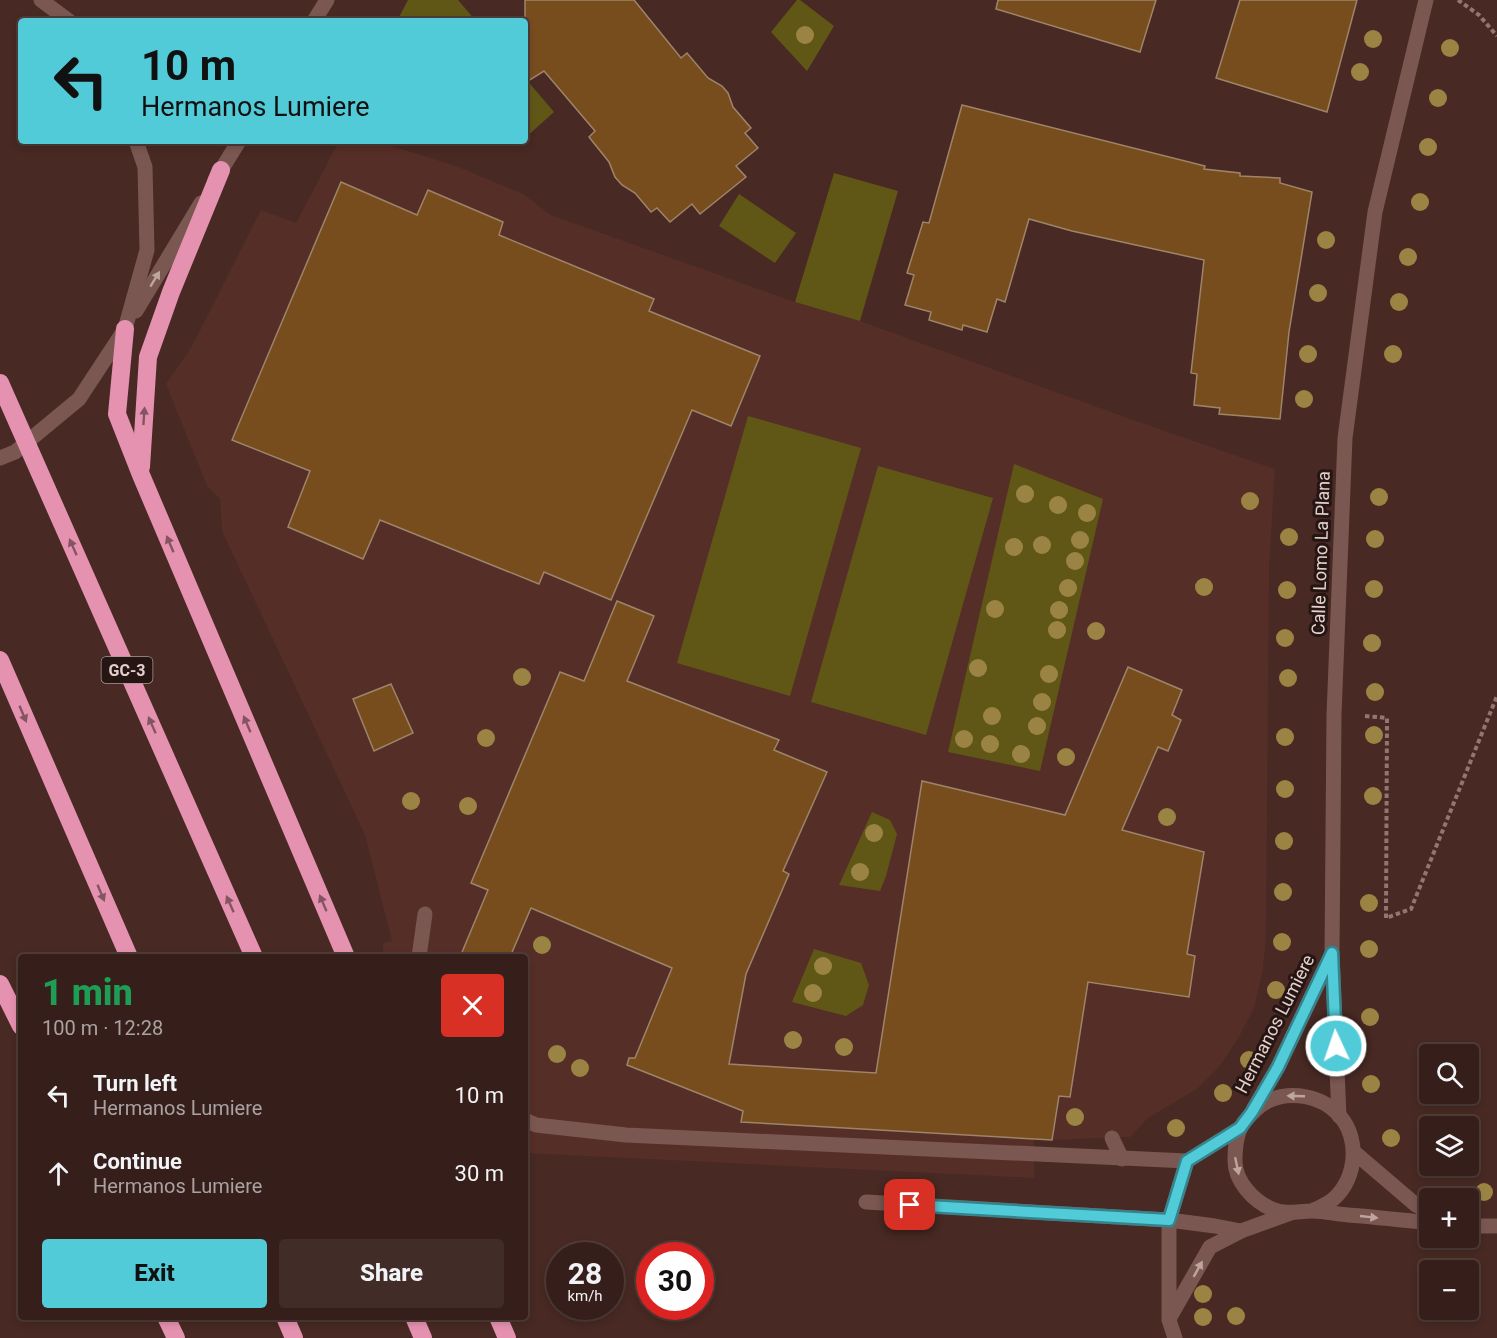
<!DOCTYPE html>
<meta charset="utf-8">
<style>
:root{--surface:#361f1a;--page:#412c27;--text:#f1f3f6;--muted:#aaa2a2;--line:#503d39;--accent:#52cbd9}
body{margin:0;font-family:Roboto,sans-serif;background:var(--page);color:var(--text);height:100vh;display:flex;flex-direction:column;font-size:22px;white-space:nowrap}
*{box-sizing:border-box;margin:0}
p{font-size:20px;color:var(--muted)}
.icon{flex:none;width:33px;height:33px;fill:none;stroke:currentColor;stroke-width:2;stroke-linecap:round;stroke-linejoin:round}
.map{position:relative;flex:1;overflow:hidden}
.panel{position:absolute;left:18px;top:954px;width:510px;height:366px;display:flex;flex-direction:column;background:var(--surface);border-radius:6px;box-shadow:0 3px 9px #0003,0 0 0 2px var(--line)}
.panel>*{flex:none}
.banner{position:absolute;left:18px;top:18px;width:510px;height:126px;border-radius:6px;box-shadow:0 3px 9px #0003,0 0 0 2px var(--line);background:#52cbd9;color:#111;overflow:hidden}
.tools{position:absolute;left:1419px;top:1044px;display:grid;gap:12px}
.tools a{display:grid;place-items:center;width:60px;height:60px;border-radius:6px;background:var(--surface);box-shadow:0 3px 9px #0003,0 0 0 2px var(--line);font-size:30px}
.speed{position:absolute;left:546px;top:1242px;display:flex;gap:12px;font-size:30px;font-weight:700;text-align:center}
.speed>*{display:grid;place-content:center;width:78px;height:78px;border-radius:50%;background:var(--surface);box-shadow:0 3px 9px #0003,0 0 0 2px var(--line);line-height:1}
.speed small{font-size:15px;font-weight:400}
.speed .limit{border:9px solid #d22;background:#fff;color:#111}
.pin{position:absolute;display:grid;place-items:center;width:51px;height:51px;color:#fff;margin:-26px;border-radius:12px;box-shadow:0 3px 9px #0006}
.me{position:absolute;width:66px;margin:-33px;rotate:357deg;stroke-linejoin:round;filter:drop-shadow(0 0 4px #0008)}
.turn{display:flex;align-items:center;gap:21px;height:126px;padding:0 24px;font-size:27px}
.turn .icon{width:78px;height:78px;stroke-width:2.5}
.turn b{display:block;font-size:42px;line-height:51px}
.round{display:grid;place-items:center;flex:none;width:63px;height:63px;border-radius:6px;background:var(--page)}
.overview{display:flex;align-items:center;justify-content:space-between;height:102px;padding:0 24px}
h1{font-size:36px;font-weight:800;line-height:45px;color:#1e9e55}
.action{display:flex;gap:12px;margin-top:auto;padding:12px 24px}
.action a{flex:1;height:69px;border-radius:6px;background:var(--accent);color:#111;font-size:24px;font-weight:800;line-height:69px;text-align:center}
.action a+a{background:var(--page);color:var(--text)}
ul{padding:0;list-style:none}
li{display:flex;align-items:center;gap:18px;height:78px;padding:0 24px}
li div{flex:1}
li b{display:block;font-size:22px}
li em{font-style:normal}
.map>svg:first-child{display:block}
</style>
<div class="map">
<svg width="1497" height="1338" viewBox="0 0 1497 1338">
<rect width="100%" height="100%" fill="#482923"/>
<path fill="#552e27" d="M 339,141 L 375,141 L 456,166 L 523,194 L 551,215 L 795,302 L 860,321 L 1136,421 L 1275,469 L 1269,569 L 1266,936 L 1263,969 L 1254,1008 L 1239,1037 L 1219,1067 L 1197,1089 L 1148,1118 L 1130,1137 L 1052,1140 L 1034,1138 L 1034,1178 L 525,1153 L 525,957 L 383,957 L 383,943 L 392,941 L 365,835 L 222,531 L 220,499 L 207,486 L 166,384 L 192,346 L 261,210 L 296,223 Z"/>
<g fill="#605717">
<path d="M 408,0 L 458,0 L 476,21 L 397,21 Z"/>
<path d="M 797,0 L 800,0 L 834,26 L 807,71 L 771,32 Z"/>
<path d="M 525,78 L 554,112 L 525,138 Z"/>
<path d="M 834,173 L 898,191 L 860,321 L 795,302 Z"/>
<path d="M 739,194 L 796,233 L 775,263 L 719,226 Z"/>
<path d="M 748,416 L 861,448 L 790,696 L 677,663 Z"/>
<path d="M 1014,464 L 1103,499 L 1040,771 L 948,752 Z"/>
<path d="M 878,466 L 993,498 L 926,735 L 811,702 Z"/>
<path d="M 872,812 L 890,820 L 897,834 L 886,876 L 880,891 L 839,885 Z"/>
<path d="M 814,949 L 861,963 L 869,985 L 863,1005 L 846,1016 L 792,1002 Z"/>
</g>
<g fill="#774d1e" stroke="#9e846a" stroke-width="1.5">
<path d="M 525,0 L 634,0 L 681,58 L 687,53 L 708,78 L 722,86 L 728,93 L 733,107 L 751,128 L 745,133 L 758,148 L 736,166 L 746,177 L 700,214 L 692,204 L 670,222 L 657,208 L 651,212 L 635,193 L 622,185 L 615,177 L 609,162 L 589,137 L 595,131 L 544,71 L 525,83 Z"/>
<path d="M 998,0 L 1156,0 L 1140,52 L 996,9 Z"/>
<path d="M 1240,0 L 1357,0 L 1327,112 L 1216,78 Z"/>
<path d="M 962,105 L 1205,166 L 1204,169 L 1240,173 L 1240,176 L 1280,178 L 1280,183 L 1312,192 L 1289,332 L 1280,419 L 1219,414 L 1220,408 L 1194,405 L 1197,374 L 1191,373 L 1204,260 L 1072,231 L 1029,219 L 1005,302 L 997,299 L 987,332 L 963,325 L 962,330 L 929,320 L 931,312 L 905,305 L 914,275 L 907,273 L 923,222 L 929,223 Z"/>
<path d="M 341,182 L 417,215 L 428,190 L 503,222 L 499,235 L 654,299 L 649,311 L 760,356 L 731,426 L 692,410 L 611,600 L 544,572 L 539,584 L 380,520 L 363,559 L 288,527 L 310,471 L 232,440 Z"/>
<path d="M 617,601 L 654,616 L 627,681 L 779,740 L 774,750 L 827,772 L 783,871 L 789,874 L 746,974 L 729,1064 L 876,1073 L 922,781 L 1065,815 L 1128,667 L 1182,690 L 1172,715 L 1181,720 L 1168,751 L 1158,747 L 1122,830 L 1204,852 L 1187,954 L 1195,956 L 1189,997 L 1088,982 L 1070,1097 L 1059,1096 L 1052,1140 L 741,1122 L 743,1111 L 627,1065 L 629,1058 L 635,1058 L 672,968 L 531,908 L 510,957 L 460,957 L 488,890 L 471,883 L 560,672 L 584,681 Z"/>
<path d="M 391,684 L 413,733 L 374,751 L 353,699 Z"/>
</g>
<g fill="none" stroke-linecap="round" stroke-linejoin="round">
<g stroke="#917671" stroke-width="4" stroke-dasharray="4.5 3" stroke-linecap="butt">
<path d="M 1458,0 L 1479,15 L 1497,36"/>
<path d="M 1365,716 L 1387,718 L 1386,918 L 1411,909 L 1497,696"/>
</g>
<g stroke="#7b5751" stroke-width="15">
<path d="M 419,957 L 425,914"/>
<path d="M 525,1120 L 536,1125 L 626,1135 L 1187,1161"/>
<path d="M 1112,1138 L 1122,1159"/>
<path d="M 866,1202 L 1169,1220"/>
</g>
<g stroke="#7b5751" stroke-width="15">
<path d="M 1254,1108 L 1278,1067 L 1331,956"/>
<path d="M 1339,1116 L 1332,953 L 1334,715 L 1345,438 L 1375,212 L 1426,0"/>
<path d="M 1354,1152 L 1416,1205 L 1430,1212"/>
<path d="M 1311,1211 C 1317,1209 1323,1206 1328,1203 C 1356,1185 1362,1140 1339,1115 C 1322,1096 1291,1090 1268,1101 C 1258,1106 1251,1114 1244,1122 C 1236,1133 1235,1147 1235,1161 C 1235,1181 1253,1201 1272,1209 C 1285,1215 1298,1211 1312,1211 C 1324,1211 1336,1214 1348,1215 C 1375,1217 1402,1220 1430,1223"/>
<path d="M 1169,1220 L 1215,1226 L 1241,1231 L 1291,1213"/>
<path d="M 1170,1317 L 1210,1247 L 1241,1231"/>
<path d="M 1175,1338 L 1169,1320 L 1169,1220 L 1187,1161 L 1240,1128"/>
</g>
<g stroke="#7b5751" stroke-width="15">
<path d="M 41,0 L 69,21"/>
<path d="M 314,21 L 327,0"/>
<path d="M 215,180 L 239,141"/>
<path d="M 136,311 L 201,203"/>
<path d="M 0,458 L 15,452 L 79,399 L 125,329 L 147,250 L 145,167 L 136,141"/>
<path d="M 1468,1226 L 1497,1226"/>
</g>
<g stroke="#e591b0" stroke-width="18">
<path d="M 125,329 L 117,414 L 141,475 L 346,957"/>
<path d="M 0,383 L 254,957"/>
<path d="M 141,467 L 148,357 L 171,292 L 221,170"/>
<path d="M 0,660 L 129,957"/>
<path d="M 0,984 L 21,1026"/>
<path d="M 166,1317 L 176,1338"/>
<path d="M 285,1317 L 294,1338"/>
<path d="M 414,1317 L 423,1338"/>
<path d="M 498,1317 L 507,1338"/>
</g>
</g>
<g fill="#9b8443">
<circle cx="805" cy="35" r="9"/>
<circle cx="1373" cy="39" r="9"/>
<circle cx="1450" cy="48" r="9"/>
<circle cx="1360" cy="72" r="9"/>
<circle cx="1438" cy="98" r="9"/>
<circle cx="1428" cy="147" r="9"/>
<circle cx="1420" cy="202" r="9"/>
<circle cx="1326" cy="240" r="9"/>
<circle cx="1408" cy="257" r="9"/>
<circle cx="1318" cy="293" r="9"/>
<circle cx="1399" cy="302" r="9"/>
<circle cx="1308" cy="354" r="9"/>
<circle cx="1393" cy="354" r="9"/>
<circle cx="1304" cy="399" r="9"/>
<circle cx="1025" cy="494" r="9"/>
<circle cx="1379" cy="497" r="9"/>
<circle cx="1250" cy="501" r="9"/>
<circle cx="1058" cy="505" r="9"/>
<circle cx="1087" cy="513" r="9"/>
<circle cx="1289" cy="537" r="9"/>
<circle cx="1375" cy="539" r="9"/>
<circle cx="1080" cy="540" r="9"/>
<circle cx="1042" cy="545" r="9"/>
<circle cx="1014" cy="547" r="9"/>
<circle cx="1075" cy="561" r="9"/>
<circle cx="1204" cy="587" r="9"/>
<circle cx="1068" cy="588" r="9"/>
<circle cx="1374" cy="589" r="9"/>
<circle cx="1287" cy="590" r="9"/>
<circle cx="995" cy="609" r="9"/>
<circle cx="1059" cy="610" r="9"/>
<circle cx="1057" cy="630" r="9"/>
<circle cx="1096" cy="631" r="9"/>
<circle cx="1285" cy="638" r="9"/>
<circle cx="1372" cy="643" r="9"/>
<circle cx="978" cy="668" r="9"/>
<circle cx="1049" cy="674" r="9"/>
<circle cx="522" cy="677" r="9"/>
<circle cx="1288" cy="678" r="9"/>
<circle cx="1375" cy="692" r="9"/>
<circle cx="1042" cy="702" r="9"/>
<circle cx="992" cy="716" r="9"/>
<circle cx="1037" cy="726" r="9"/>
<circle cx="1374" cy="735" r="9"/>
<circle cx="1285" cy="737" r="9"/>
<circle cx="486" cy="738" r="9"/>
<circle cx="964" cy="739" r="9"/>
<circle cx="990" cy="744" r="9"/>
<circle cx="1021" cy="754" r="9"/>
<circle cx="1066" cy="757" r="9"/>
<circle cx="1285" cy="789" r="9"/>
<circle cx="1373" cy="796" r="9"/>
<circle cx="411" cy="801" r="9"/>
<circle cx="468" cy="806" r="9"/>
<circle cx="1167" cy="817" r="9"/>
<circle cx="874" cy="833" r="9"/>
<circle cx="1284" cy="841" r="9"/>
<circle cx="860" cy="872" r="9"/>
<circle cx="1283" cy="892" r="9"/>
<circle cx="1369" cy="903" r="9"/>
<circle cx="1282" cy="942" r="9"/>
<circle cx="542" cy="945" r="9"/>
<circle cx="1369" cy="949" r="9"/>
<circle cx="823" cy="966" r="9"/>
<circle cx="1276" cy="990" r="9"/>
<circle cx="813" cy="993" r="9"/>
<circle cx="1370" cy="1017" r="9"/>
<circle cx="793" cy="1040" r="9"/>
<circle cx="844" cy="1047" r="9"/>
<circle cx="557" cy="1054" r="9"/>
<circle cx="1249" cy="1060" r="9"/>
<circle cx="580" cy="1068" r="9"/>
<circle cx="1371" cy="1084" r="9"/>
<circle cx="1223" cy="1093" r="9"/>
<circle cx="1075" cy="1117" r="9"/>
<circle cx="1176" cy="1128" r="9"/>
<circle cx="1391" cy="1138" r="9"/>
<circle cx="1484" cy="1192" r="9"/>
<circle cx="1203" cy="1294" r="9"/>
<circle cx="1236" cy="1316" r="9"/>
<circle cx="1203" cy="1317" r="9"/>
</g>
<defs><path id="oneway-solid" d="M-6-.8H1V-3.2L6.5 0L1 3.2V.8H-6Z" transform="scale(1.5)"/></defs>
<g fill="#bfa5a0">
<use href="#oneway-solid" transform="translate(155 279) rotate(-59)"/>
<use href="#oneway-solid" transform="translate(1296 1096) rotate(-178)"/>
<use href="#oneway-solid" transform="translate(1237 1166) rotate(78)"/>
<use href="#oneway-solid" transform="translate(1369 1217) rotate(6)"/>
<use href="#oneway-solid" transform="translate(1198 1269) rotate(-61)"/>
</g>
<g fill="#855462">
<use href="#oneway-solid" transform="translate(144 416) rotate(-86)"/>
<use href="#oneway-solid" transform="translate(170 544) rotate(-113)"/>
<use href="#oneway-solid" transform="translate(73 547) rotate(-114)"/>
<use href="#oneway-solid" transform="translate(23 714) rotate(67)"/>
<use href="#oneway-solid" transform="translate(247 724) rotate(-113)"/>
<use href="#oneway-solid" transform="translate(152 725) rotate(-114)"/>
<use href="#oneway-solid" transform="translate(101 893) rotate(67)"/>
<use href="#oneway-solid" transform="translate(323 903) rotate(-113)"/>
<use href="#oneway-solid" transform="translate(230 904) rotate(-114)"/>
</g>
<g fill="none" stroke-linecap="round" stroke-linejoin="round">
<g stroke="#35848d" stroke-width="15">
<path id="route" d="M 910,1205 L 1169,1220 L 1187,1161 L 1240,1128 L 1252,1112 L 1278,1067 L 1332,953 L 1336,1046"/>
</g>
<use href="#route" stroke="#52cbd9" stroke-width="10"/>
</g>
<g text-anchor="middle" stroke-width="6" stroke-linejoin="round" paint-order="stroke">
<rect fill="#251614" stroke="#ab9894" stroke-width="1.5" x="101.5" y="657" width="51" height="26" rx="4.5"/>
<g font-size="16" font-weight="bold" fill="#e4cfcb">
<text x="127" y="676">GC-3</text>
</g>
<g font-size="18" fill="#e4cfcb" stroke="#251614">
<text transform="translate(1321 553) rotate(-88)" y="6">Calle Lomo La Plana</text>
<text transform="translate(1275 1024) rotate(-63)" y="6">Hermanos Lumiere</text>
</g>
</g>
</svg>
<div class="tools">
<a><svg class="icon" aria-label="search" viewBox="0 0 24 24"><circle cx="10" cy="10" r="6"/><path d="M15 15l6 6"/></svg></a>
<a><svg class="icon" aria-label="layers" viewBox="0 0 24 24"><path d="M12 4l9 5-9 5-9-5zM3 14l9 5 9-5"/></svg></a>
<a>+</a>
<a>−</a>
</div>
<div class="speed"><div>28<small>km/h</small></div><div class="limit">30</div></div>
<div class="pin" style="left:910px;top:1205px;background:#d93025"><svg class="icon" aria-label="arrive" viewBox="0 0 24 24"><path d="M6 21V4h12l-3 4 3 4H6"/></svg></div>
<svg class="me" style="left:1336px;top:1046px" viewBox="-20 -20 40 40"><circle r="17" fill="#52cbd9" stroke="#fff" stroke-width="3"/><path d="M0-11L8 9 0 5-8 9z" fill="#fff"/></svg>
<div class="banner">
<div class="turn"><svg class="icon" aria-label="left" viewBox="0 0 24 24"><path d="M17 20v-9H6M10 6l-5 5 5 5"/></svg><div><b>10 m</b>Hermanos Lumiere</div></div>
</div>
<section class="panel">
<div class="overview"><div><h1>1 min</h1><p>100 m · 12:28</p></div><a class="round" style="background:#d93025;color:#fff"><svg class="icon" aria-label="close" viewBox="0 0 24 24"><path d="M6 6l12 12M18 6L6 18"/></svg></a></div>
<ul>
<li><svg class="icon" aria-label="left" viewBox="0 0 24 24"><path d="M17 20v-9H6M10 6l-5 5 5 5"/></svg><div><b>Turn left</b><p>Hermanos Lumiere</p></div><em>10 m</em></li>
<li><svg class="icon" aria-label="ahead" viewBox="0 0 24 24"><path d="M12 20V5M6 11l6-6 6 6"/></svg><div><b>Continue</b><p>Hermanos Lumiere</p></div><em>30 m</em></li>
</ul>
<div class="action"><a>Exit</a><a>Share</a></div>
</section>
</div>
